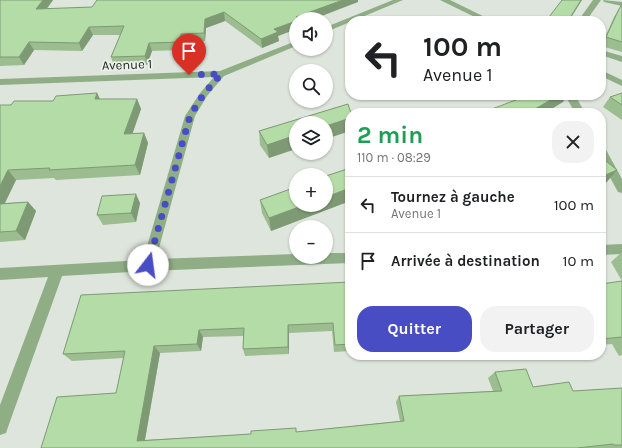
<!DOCTYPE html>
<html lang="fr">
<meta charset="utf-8">
<style>
:root{--surface:#fff;--page:#f2f2f2;--text:#202124;--muted:#757577;--line:#e0e0e0;--accent:#484dc3}
body{margin:0;font-family:Karla,sans-serif;background:var(--page);color:var(--text);height:100vh;display:flex;flex-direction:column;font-size:15px;white-space:nowrap}
*{box-sizing:border-box;margin:0}
p{font-size:13px;color:var(--muted)}
.icon{flex:none;width:22px;height:22px;fill:none;stroke:currentColor;stroke-width:2;stroke-linecap:round;stroke-linejoin:round}
.map{position:relative;flex:1;overflow:hidden}
.details{position:absolute;left:345px;top:108px;width:261px;height:252px;display:flex;flex-direction:column;background:var(--surface);border-radius:16px;box-shadow:0 1px 3px #0004}
.details>*{flex:none}
.banner{position:absolute;left:345px;top:16px;width:261px;height:84px;border-radius:16px;box-shadow:0 1px 3px #0004;background:#fff;color:var(--text);overflow:hidden}
.tools{position:absolute;left:289px;top:12px;display:grid;gap:8px}
.tools a{display:grid;place-items:center;width:44px;height:44px;border-radius:50%;background:var(--surface);box-shadow:0 1px 3px #0004;font-size:20px}
.pin{position:absolute;display:grid;place-items:center;width:34px;height:34px;color:#fff;margin:-41px -17px;border-radius:50% 50% 50% 0;rotate:-45deg;box-shadow:0 0 4px #0007}
.pin .icon{rotate:45deg}
.me{position:absolute;width:44px;margin:-22px;rotate:15deg;stroke-linejoin:round;filter:drop-shadow(0 0 3px #0008)}
.turn{display:flex;align-items:center;gap:14px;height:84px;padding:0 12px;font-size:18px}
.turn .icon{width:52px;height:52px;stroke-width:2.5}
.turn b{display:block;font-size:28px;line-height:34px}
.round{display:grid;place-items:center;flex:none;width:42px;height:42px;border-radius:16px;background:var(--page)}
.summary{display:flex;align-items:center;justify-content:space-between;height:68px;padding:0 12px}
h1{font-size:24px;font-weight:700;line-height:30px;color:#1e9e55}
.primary-button{display:flex;gap:8px;margin-top:auto;padding:8px 12px}
.primary-button a{flex:1;height:46px;border-radius:16px;background:var(--accent);color:#fff;font-size:16px;font-weight:700;line-height:46px;text-align:center}
.primary-button a+a{background:var(--page);color:var(--text)}
ul{padding:0;list-style:none}
li{display:flex;align-items:center;gap:12px;height:56px;padding:0 12px;border-top:1px solid var(--line)}
li div{flex:1}
li b{display:block;font-size:15px}
li em{font-style:normal}
.map>svg:first-child{display:block}
</style>
<div class="map">
<svg width="622" height="448" viewBox="0 0 622 448">
<rect width="100%" height="100%" fill="#dee5dc"/>
<g fill="none" stroke-linecap="round" stroke-linejoin="round">
<g fill="#90ae86" fill-rule="evenodd">
<path d="M 393,0 L 403,0 L 326,32 L 326,27 Z"/>
<path d="M 593,0 L 601,0 L 586,21 L 578,21 Z"/>
<path d="M 603,0 L 622,2 L 622,6 L 604,2 Z"/>
<path d="M 296,41 L 296,46 L 224,76 L 207,96 L 195,116 L 156,259 L 296,254 L 296,257 L 326,257 L 326,253 L 350,253 L 350,263 L 148,271 L 62,276 L 8,427 L 6,433 L 0,435 L 0,405 L 48,277 L 0,280 L 0,268 L 143,260 L 185,116 L 200,93 L 214,77 L 0,85 L 0,79 L 220,71 Z"/>
<path d="M 601,50 L 622,56 L 622,62 L 601,55 Z"/>
<path d="M 565,95 L 575,95 L 585,113 L 575,113 Z"/>
<path d="M 601,147 L 605,148 L 622,179 L 622,193 L 618,192 L 601,161 Z"/>
<path d="M 622,244 L 622,254 L 601,255 L 601,245 Z"/>
</g>
<g fill="#90ae86" fill-rule="evenodd">
<path d="M 440,0 L 450,0 L 493,21 L 483,21 Z"/>
<path d="M 601,70 L 622,80 L 622,86 L 601,76 Z"/>
</g>
</g>
<g fill="#9bbd8f">
<path d="M 0,0 L 53,0 L 47,9 L 92,7 L 97,0 L 358,0 L 358,2 L 296,19 L 296,29 L 278,36 L 279,41 L 262,48 L 225,21 L 206,28 L 205,41 L 184,42 L 182,50 L 152,51 L 147,65 L 114,66 L 111,57 L 120,35 L 93,35 L 82,51 L 34,50 L 24,65 L 0,66 Z"/>
<path d="M 622,4 L 622,52 L 601,46 L 614,17 Z"/>
<path d="M 549,17 L 569,21 L 548,21 Z"/>
<path d="M 97,93 L 100,99 L 137,99 L 141,109 L 132,133 L 144,133 L 148,143 L 140,175 L 56,180 L 54,178 L 16,180 L 5,203 L 28,202 L 36,211 L 25,240 L 0,242 L 0,105 L 11,105 L 53,101 Z"/>
<path d="M 622,93 L 622,120 L 603,107 L 610,97 Z"/>
<path d="M 348,104 L 269,158 L 260,145 L 259,131 Z"/>
<path d="M 350,168 L 350,201 L 271,231 L 262,213 L 260,200 Z"/>
<path d="M 140,203 L 136,222 L 103,225 L 97,215 Z"/>
<path d="M 621,253 L 622,253 L 622,281 L 611,262 Z"/>
<path d="M 622,281 L 622,355 L 619,356 L 612,344 L 601,345 L 601,284 Z"/>
<path d="M 350,282 L 350,351 L 334,352 L 332,331 L 289,333 L 289,354 L 245,356 L 243,349 L 244,336 L 203,337 L 201,351 L 160,353 L 145,440 L 251,434 L 296,428 L 296,432 L 400,421 L 396,402 L 399,396 L 493,391 L 488,378 L 495,372 L 533,387 L 573,391 L 622,388 L 622,448 L 41,448 L 116,393 L 124,358 L 72,361 L 63,354 Z"/>
</g>
<g fill="#7e9a74">
<path d="M 43,0 L 53,0 L 40,17 L 36,9 Z"/>
<path d="M 343,0 L 358,0 L 358,2 L 314,19 L 296,19 L 296,17 Z"/>
<path d="M 581,0 L 582,0 L 569,21 L 568,21 Z"/>
<path d="M 224,12 L 225,21 L 206,28 L 205,41 L 204,33 L 205,19 Z"/>
<path d="M 296,21 L 296,29 L 278,36 L 279,41 L 262,48 L 261,39 L 274,29 Z"/>
<path d="M 89,27 L 93,35 L 82,51 L 79,43 Z"/>
<path d="M 181,34 L 184,42 L 182,50 L 180,42 Z"/>
<path d="M 29,42 L 34,50 L 24,65 L 19,57 Z"/>
<path d="M 149,43 L 152,51 L 147,65 L 145,56 Z"/>
<path d="M 97,93 L 102,104 L 95,99 Z"/>
<path d="M 559,95 L 567,95 L 563,102 L 545,113 L 528,113 Z"/>
<path d="M 137,99 L 141,109 L 129,144 L 124,134 Z"/>
<path d="M 350,118 L 350,131 L 326,139 L 326,126 Z"/>
<path d="M 144,133 L 148,143 L 140,175 L 135,165 Z"/>
<path d="M 296,135 L 296,149 L 269,158 L 267,145 Z"/>
<path d="M 8,170 L 16,180 L 0,213 L 0,186 Z"/>
<path d="M 617,170 L 606,183 L 601,186 L 601,177 Z"/>
<path d="M 350,188 L 350,201 L 271,231 L 269,218 L 304,205 L 326,205 L 326,197 Z"/>
<path d="M 136,194 L 140,203 L 136,222 L 131,213 Z"/>
<path d="M 28,202 L 36,211 L 25,240 L 16,231 Z"/>
<path d="M 288,325 L 289,333 L 289,354 L 288,347 Z"/>
<path d="M 199,330 L 203,337 L 201,351 L 197,344 Z"/>
<path d="M 154,346 L 160,353 L 144,445 L 137,441 Z"/>
</g>
<g fill="#b4dca6" stroke="#7e9a74">
<path d="M 0,0 L 43,0 L 36,9 L 92,7 L 97,0 L 343,0 L 296,17 L 299,19 L 296,19 L 296,21 L 274,29 L 278,32 L 261,39 L 224,12 L 205,19 L 204,33 L 181,34 L 180,42 L 149,43 L 145,56 L 111,57 L 124,26 L 89,27 L 79,43 L 29,42 L 19,57 L 0,57 Z"/>
<path d="M 562,0 L 581,0 L 568,21 L 563,21 L 549,17 Z"/>
<path d="M 622,4 L 622,42 L 606,37 L 619,9 Z"/>
<path d="M 97,93 L 95,99 L 137,99 L 124,134 L 144,133 L 135,165 L 49,170 L 50,168 L 8,170 L 0,186 L 0,105 L 11,105 L 14,101 L 53,101 L 56,96 Z"/>
<path d="M 622,93 L 622,105 L 610,97 Z"/>
<path d="M 529,95 L 559,95 L 528,113 L 486,113 L 484,112 Z"/>
<path d="M 348,104 L 351,113 L 350,113 L 350,118 L 326,126 L 326,123 L 296,123 L 296,135 L 267,145 L 259,131 Z"/>
<path d="M 601,157 L 617,170 L 601,177 Z"/>
<path d="M 350,168 L 350,188 L 326,197 L 326,176 Z"/>
<path d="M 296,187 L 296,205 L 304,205 L 269,218 L 260,200 Z"/>
<path d="M 136,194 L 131,213 L 97,215 L 102,196 Z"/>
<path d="M 28,202 L 16,231 L 0,232 L 0,204 Z"/>
<path d="M 622,281 L 622,337 L 601,339 L 601,284 Z"/>
<path d="M 350,282 L 350,344 L 335,345 L 333,323 L 288,325 L 288,347 L 243,349 L 244,328 L 199,330 L 197,344 L 154,346 L 137,441 L 251,434 L 251,431 L 296,428 L 296,432 L 404,421 L 399,396 L 502,391 L 495,372 L 526,369 L 533,387 L 569,382 L 573,391 L 622,388 L 622,445 L 614,445 L 613,444 L 577,448 L 41,448 L 57,397 L 116,393 L 125,351 L 63,354 L 81,295 Z"/>
</g>
<g fill="none" stroke-linecap="round" stroke-linejoin="round">
<path stroke="#484dc3" stroke-width="7" stroke-dasharray="0 12.6" d="M 148,265 L 190,116 L 203,95 L 221,74 L 189,75"/>
</g>
<g text-anchor="middle" stroke-width="3.5" stroke-linejoin="round" paint-order="stroke">
<g font-size="13" fill="#222421" stroke="#ebf2e9">
<text transform="translate(127 64) rotate(-2)" y="5">Avenue 1</text>
</g>
</g>
</svg>
<div class="tools">
<a><svg class="icon" aria-label="sound" viewBox="0 0 24 24"><path d="M4 9h4l5-4v14l-5-4H4zM17 9q2 3 0 6"/></svg></a>
<a><svg class="icon" aria-label="search" viewBox="0 0 24 24"><circle cx="10" cy="10" r="6"/><path d="M15 15l6 6"/></svg></a>
<a><svg class="icon" aria-label="layers" viewBox="0 0 24 24"><path d="M12 4l9 5-9 5-9-5zM3 14l9 5 9-5"/></svg></a>
<a>+</a>
<a>−</a>
</div>
<div class="pin" style="left:189px;top:75px;background:#d93025"><svg class="icon" aria-label="arrive" viewBox="0 0 24 24"><path d="M6 21V4h12l-3 4 3 4H6"/></svg></div>
<svg class="me" style="left:148px;top:265px" viewBox="-20 -20 40 40"><circle r="19" fill="#fff"/><path d="M0-13L10 11 0 6-10 11z" fill="#484dc3"/></svg>
<div class="banner">
<div class="turn"><svg class="icon" aria-label="left" viewBox="0 0 24 24"><path d="M17 20v-9H6M10 6l-5 5 5 5"/></svg><div><b>100 m</b>Avenue 1</div></div>
</div>
<section class="details">
<div class="summary"><div><h1>2 min</h1><p>110 m · 08:29</p></div><a class="round"><svg class="icon" aria-label="close" viewBox="0 0 24 24"><path d="M6 6l12 12M18 6L6 18"/></svg></a></div>
<ul>
<li><svg class="icon" aria-label="left" viewBox="0 0 24 24"><path d="M17 20v-9H6M10 6l-5 5 5 5"/></svg><div><b>Tournez à gauche</b><p>Avenue 1</p></div><em>100 m</em></li>
<li><svg class="icon" aria-label="arrive" viewBox="0 0 24 24"><path d="M6 21V4h12l-3 4 3 4H6"/></svg><div><b>Arrivée à destination</b></div><em>10 m</em></li>
</ul>
<div class="primary-button"><a>Quitter</a><a>Partager</a></div>
</section>
</div>
